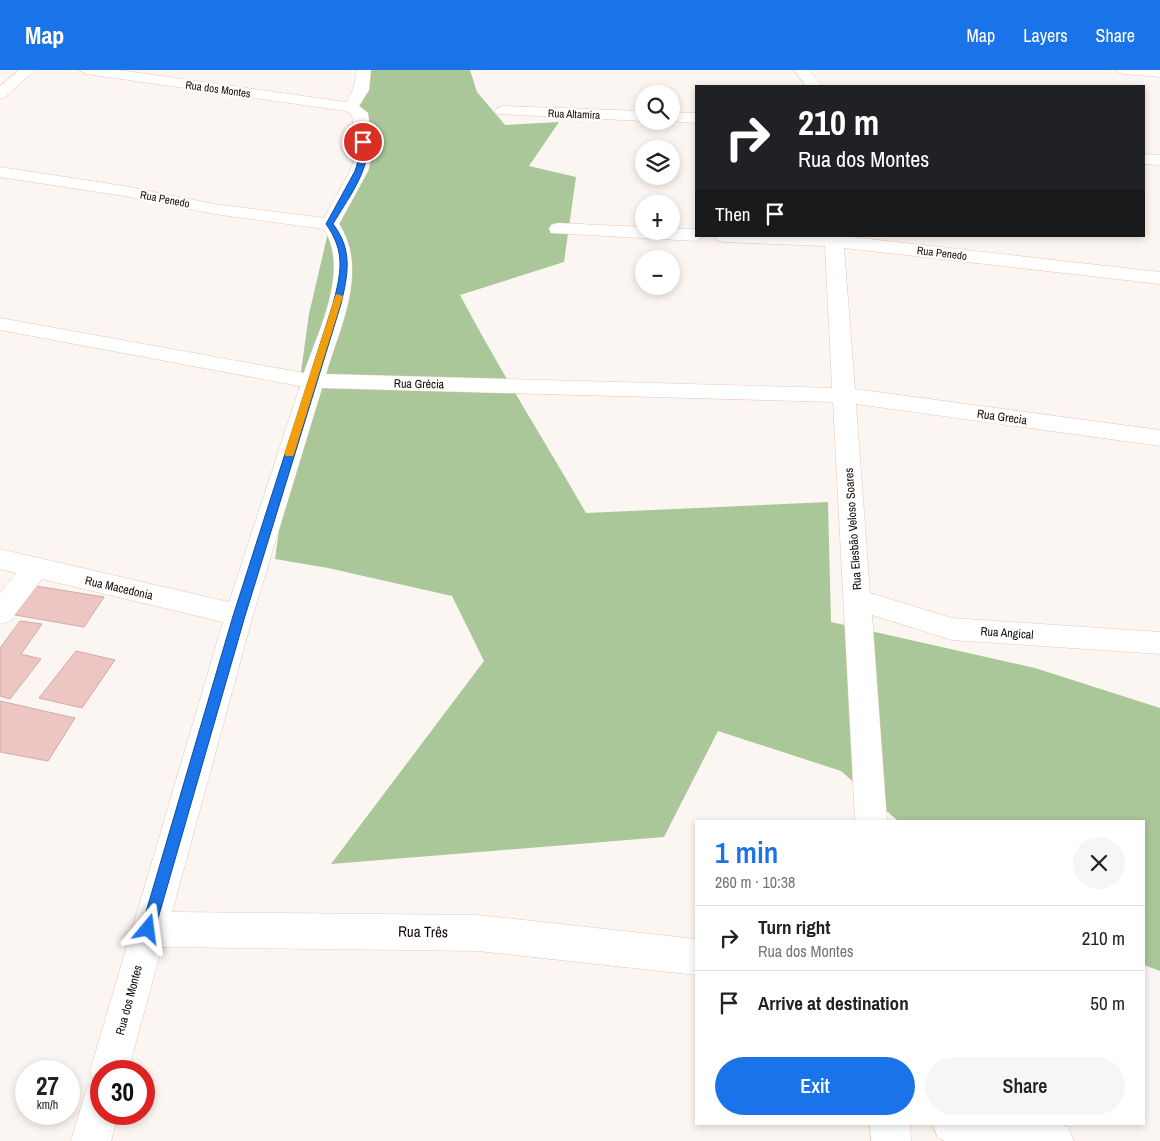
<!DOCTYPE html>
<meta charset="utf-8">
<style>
:root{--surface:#fff;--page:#f6f6f6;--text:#222;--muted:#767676;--line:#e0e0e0;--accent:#1a73e8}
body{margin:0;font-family:"Archivo Narrow",sans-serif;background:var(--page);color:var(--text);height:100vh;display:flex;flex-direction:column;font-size:19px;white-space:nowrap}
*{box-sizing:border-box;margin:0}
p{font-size:16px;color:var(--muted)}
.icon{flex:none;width:28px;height:28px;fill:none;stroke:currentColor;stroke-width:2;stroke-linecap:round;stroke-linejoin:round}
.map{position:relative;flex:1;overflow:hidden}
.panel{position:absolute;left:695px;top:750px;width:450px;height:305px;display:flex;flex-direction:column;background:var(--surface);border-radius:0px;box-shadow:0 2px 8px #0003}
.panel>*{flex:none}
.hud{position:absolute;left:695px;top:15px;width:450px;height:152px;border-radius:0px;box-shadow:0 2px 8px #0003;background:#202124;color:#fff;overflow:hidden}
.fabs{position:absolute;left:635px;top:15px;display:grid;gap:10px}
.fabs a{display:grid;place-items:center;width:45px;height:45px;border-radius:50%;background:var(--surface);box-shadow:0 2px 8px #0003;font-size:25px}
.speed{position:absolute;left:15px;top:990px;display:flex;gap:10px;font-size:25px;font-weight:700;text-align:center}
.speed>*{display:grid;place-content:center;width:65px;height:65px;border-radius:50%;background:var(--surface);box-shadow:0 2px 8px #0003;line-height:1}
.speed small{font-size:12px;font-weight:400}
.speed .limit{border:8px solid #d22;background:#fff;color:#111}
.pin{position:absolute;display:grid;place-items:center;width:42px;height:42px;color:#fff;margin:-21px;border:2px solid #fff;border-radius:50%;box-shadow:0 1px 5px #0007}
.me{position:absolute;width:55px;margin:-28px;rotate:16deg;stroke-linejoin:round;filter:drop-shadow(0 0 4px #0008)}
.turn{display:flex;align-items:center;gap:18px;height:105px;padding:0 20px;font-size:22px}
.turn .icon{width:65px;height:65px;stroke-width:2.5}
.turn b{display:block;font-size:35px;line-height:42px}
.then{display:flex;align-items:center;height:48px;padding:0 20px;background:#0003;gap:10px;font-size:19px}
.round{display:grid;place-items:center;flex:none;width:52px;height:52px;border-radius:26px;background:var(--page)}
.head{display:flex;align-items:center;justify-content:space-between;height:85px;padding:0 20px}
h1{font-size:30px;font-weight:600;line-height:38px;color:var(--accent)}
.button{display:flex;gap:10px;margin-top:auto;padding:10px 20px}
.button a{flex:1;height:58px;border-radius:30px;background:var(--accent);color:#fff;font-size:20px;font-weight:600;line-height:58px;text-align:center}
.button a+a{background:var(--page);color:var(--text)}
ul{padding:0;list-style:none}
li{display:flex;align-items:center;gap:15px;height:65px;padding:0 20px;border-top:1px solid var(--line)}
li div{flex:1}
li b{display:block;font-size:19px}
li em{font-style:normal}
header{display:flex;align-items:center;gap:30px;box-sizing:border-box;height:70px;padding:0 25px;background:var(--accent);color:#fff}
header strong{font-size:24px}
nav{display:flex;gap:28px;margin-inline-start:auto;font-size:18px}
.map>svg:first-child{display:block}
</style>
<header>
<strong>Map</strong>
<nav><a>Map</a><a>Layers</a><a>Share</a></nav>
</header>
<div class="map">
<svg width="1160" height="1071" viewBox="0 0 1160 1071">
<rect width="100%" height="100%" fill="#fcf6f2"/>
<path fill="#aac799" d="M 359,0 L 470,0 L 477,22 L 505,55 L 559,52 L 529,96 L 576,107 L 564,192 L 460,225 C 499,299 544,370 586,443 L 828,432 L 831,552 L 1035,598 L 1160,638 L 1160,901 L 1144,895 L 1144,751 L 898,751 L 841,701 L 718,661 L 664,767 L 331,794 L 484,591 L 452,526 L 328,498 L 275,489 L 309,244 L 330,154 L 365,83 L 350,37 Z"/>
<g fill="#edc6c4" stroke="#d1aba8">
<path d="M 36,516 L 104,527 L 84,557 L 15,545 Z"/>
<path d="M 20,551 L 42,554 L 21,584 L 41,589 L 10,629 L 0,626 L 0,578 Z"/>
<path d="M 76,581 L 115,590 L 82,638 L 39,628 Z"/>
<path d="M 0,631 L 75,648 L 48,691 L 0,682 Z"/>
</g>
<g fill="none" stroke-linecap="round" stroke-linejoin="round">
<g stroke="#e7c7b3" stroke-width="1">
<g id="minor">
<path d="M 19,0 L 35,0 L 5,27 L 0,29 L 0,16 Z"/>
<path d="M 79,0 L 118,0 L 346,32 L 353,20 L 357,0 L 371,0 L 369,20 L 359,36 L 368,43 L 373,82 L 368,101 L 339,154 C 369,200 340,257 326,304 L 832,318 L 825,176 L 724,172 L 717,170 L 715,166 L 843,166 L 1160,202 L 1160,214 L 844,178 L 855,319 L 1160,360 L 1160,376 L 856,334 L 870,523 L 952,548 L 1160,562 L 1160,584 L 952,570 L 872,545 L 887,751 L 855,751 L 833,332 L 322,318 L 253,545 L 172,842 L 478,845 L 696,869 L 696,905 L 478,881 L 162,877 L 128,1001 L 101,1001 L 101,1044 L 118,1044 L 111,1071 L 71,1071 L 87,1017 L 95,1014 L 90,1001 L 223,552 L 42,509 L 10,551 L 0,554 L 0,523 L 16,503 L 0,499 L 0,479 L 229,532 L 300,316 L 0,260 L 0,248 L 304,303 C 318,261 350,201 324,159 L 214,144 L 124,126 L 0,107 L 0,97 L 124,116 L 214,134 L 324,148 L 350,101 L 357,82 L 352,45 L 346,41 L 86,4 Z"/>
<path d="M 794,0 L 809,0 L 822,16 L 806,16 Z"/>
<path d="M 1116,0 L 1160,0 L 1160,7 L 1123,4 Z"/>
<path d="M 503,36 L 644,41 L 644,51 L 497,44 L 495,41 L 497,38 Z"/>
<path d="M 671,42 L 696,43 L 696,53 L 669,51 L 671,51 Z"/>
<path d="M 1144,84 L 1160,85 L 1160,95 L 1144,94 Z"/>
<path d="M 558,153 L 644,157 L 644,161 L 671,161 L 671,158 L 696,159 L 696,166 L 705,166 L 696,171 L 551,163 L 549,159 L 551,155 Z"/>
<path d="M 870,1054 L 910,1054 L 911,1071 L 871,1071 Z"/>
<path d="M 932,1054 L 1061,1054 L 1068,1057 L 1074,1071 L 945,1071 L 938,1068 Z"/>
</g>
</g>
<use href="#minor" fill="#fff" fill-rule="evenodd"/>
</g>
<path fill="#1a73e8" stroke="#114b97" d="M 361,71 L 367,72 C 371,100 346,131 333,154 C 353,180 348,204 341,234 L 245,546 L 155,859 L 153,864 L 148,866 L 143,864 L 141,859 L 233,546 L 333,234 C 341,203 346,182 326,154 L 355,101 L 361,82 Z"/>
<path fill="#f59e0b" d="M 336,224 L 343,226 L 294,384 L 293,386 L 286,386 L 284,384 Z"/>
<g text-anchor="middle" stroke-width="4.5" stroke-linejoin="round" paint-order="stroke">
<g font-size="11" fill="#170c06" stroke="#fff">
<text transform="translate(218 19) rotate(8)" y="4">Rua dos Montes</text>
<text transform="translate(574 44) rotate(2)" y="4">Rua Altamira</text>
<text transform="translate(165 129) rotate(11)" y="4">Rua Penedo</text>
<text transform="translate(942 183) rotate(7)" y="4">Rua Penedo</text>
</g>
<g font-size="12" fill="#170c06" stroke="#fff">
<text transform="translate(419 314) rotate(1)" y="4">Rua Grécia</text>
<text transform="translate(1002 347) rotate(8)" y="4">Rua Grecia</text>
<text transform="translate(853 459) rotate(-94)" y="4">Rua Elesbão Veloso Soares</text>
<text transform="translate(119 518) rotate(13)" y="4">Rua Macedonia</text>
<text transform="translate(1007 563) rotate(4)" y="4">Rua Angical</text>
<text transform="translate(129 930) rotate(-75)" y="4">Rua dos Montes</text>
</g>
<g font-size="15" fill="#170c06" stroke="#fff">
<text transform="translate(423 862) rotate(1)" y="5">Rua Três</text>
</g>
</g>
</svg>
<div class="fabs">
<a><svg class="icon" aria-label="search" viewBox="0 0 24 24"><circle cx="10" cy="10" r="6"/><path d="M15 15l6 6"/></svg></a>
<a><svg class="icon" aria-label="layers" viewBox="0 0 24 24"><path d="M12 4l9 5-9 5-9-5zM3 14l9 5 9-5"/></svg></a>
<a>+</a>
<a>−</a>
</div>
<div class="speed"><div>27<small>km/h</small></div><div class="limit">30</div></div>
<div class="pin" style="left:363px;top:72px;background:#d93025"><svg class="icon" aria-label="arrive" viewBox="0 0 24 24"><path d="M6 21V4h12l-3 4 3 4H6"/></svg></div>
<svg class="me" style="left:148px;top:859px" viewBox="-20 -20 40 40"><path d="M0-17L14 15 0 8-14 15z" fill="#1a73e8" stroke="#fff" stroke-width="4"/></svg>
<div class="hud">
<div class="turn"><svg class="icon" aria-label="right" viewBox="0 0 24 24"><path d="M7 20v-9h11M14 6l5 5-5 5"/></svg><div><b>210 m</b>Rua dos Montes</div></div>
<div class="then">Then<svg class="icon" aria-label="arrive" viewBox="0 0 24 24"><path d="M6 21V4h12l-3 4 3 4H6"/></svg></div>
</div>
<section class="panel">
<div class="head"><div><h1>1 min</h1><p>260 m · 10:38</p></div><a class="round"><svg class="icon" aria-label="close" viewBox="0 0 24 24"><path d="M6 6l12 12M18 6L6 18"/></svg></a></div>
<ul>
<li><svg class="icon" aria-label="right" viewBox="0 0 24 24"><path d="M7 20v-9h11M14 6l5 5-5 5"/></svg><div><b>Turn right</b><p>Rua dos Montes</p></div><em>210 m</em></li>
<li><svg class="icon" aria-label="arrive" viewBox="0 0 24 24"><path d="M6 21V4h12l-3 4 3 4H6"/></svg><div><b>Arrive at destination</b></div><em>50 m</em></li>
</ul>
<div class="button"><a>Exit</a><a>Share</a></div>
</section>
</div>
